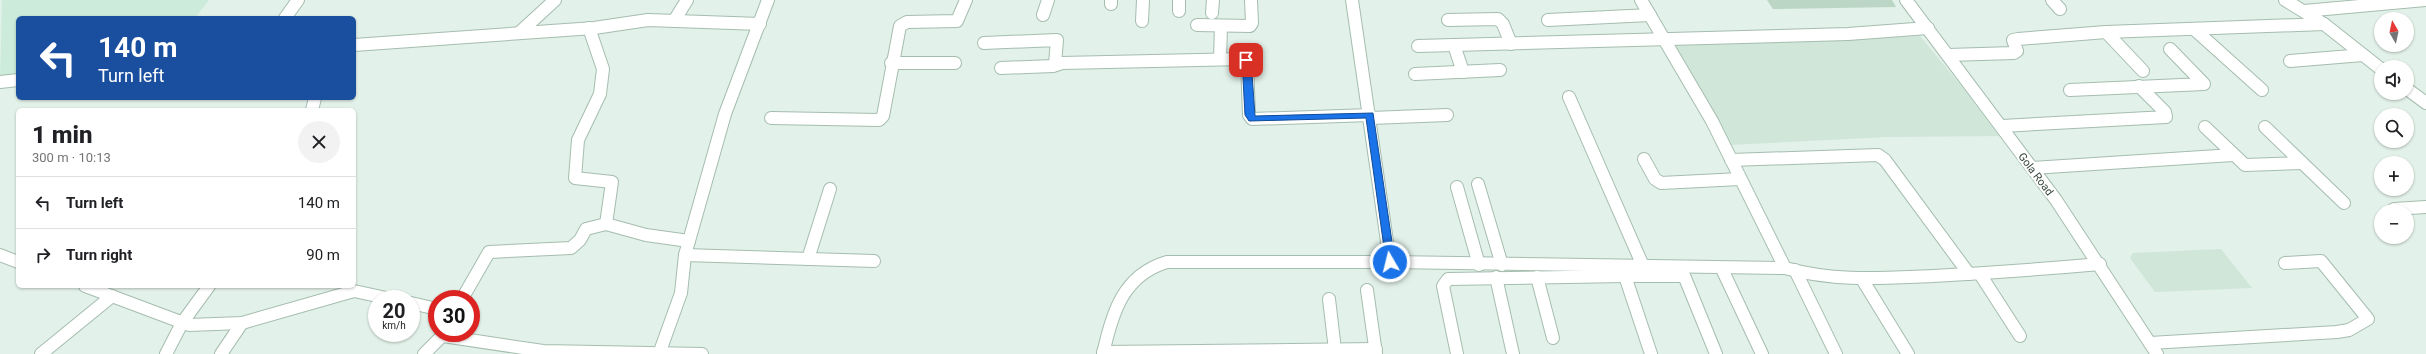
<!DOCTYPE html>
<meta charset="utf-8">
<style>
:root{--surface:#fff;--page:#f2f2f2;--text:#202124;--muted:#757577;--line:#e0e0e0}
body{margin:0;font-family:Roboto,sans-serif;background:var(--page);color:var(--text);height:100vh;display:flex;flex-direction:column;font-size:15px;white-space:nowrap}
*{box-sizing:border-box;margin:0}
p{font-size:13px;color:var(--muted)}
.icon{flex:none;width:22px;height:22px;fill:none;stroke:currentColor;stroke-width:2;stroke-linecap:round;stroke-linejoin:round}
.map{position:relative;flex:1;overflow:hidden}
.drawer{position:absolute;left:16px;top:108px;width:340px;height:180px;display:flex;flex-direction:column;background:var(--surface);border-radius:6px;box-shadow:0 1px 3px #0004}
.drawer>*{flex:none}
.top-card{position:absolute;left:16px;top:16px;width:340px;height:84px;border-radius:6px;box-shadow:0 1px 3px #0004;background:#1a4fa0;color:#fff;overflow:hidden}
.needle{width:26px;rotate:351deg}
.fabs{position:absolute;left:2374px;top:12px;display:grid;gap:8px}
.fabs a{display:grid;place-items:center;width:40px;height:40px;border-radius:50%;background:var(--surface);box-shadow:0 1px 3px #0004;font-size:20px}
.speed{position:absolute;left:368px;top:290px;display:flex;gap:8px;font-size:20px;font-weight:700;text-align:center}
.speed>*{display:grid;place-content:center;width:52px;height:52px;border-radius:50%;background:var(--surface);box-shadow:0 1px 3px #0004;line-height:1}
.speed small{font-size:10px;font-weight:400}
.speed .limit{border:6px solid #d22;background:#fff;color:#111}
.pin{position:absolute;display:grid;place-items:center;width:34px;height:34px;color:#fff;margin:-17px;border-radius:8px;box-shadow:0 2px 6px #0006}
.me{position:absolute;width:44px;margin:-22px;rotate:352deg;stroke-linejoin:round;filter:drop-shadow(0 0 3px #0008)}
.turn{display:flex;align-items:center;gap:14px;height:84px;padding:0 16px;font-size:18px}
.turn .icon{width:52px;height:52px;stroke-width:2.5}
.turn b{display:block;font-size:28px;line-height:34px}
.round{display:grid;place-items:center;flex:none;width:42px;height:42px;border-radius:21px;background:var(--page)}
.head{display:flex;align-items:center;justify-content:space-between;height:68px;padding:0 16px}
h1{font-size:24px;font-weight:800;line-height:30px}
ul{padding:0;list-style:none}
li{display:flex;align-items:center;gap:12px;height:52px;padding:0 16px;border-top:1px solid var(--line)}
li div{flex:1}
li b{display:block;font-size:15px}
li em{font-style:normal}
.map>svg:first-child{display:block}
</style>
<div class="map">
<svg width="2426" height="354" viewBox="0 0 2426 354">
<rect width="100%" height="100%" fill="#e2f1e9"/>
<g fill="#d0e6d9">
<path d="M 1920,36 L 1963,88 L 1999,136 L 1887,137 L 1729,145 L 1673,42 Z"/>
<path d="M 2221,249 L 2252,288 L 2155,292 L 2130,258 L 2133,253 Z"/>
</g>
<path fill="#ccebda" d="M 2,0 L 209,0 L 195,18 L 18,18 L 18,78 L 0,81 Z"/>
<path fill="#bbd6c4" d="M 1767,0 L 1892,0 L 1896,7 L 1773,9 Z"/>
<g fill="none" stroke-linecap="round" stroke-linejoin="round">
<g stroke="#a5bdaf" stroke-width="14">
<g id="minor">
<path d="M 1111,0 L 1111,4"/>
<path d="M 1179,0 L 1179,11"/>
<path d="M 1352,0 L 1390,262"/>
<path d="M 1641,0 L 1712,121 L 1785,268"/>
<path d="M 1906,0 L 2056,200 L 2157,354"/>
<path d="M 2052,0 L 2060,9"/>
<path d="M 2285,0 L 2324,24 L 2381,69"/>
<path d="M 2304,11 L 2426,0"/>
<path d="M 1212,13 L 1213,0"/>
<path d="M 1043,15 L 1048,0"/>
<path d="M 285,18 L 298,0"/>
<path d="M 1448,20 L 1498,19 L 1503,24 L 1511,44"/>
<path d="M 1548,20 L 1650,15"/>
<path d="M 674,21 L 687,0"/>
<path d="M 1142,21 L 1143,0"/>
<path d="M 1197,25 L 1250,26 L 1252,23 L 1251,0"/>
<path d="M 589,28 L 603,69 L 600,94 L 578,140 L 575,178 L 612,182 L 606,224 L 646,235 L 689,241"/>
<path d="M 2194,29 L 2262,90"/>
<path d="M 2106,32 L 2143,71"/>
<path d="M 519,33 L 555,0"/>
<path d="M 984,43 L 1057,40 L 1055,64"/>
<path d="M 354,45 L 594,28 L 648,20 L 760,24"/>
<path d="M 1454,45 L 1463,72"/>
<path d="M 1418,46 L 1848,34 L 1928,28"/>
<path d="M 1948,55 L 2014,53 L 2017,51 L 2013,40 L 2018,39 L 2106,32 L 2324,24"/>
<path d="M 1220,59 L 1221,26"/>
<path d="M 2290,61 L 2363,55"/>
<path d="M 891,63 L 955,63"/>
<path d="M 1001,68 L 1053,66 L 1062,63 L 1244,59 L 1247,62 L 1249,115 L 1252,119 L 1370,115"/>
<path d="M 1415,74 L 1500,70"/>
<path d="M 0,82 L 18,80"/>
<path d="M 2407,89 L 2426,103"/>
<path d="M 2070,90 L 2204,84 L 2170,49"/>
<path d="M 1569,97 L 1643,266"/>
<path d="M 312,110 L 315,98"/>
<path d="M 771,118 L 879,120 L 883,116 L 900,26 L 907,22 L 957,21 L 966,0"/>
<path d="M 1371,118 L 1447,115"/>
<path d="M 2002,126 L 2166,117 L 2165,112 L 2139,86"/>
<path d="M 2205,127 L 2245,165 L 2302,163"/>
<path d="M 2265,127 L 2344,203"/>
<path d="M 1644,159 L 1655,179 L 1661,183 L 1740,179"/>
<path d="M 1731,160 L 1878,155 L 1885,160 L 1969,274"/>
<path d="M 2032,168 L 2233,155"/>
<path d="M 1478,184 L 1502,265"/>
<path d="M 1457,187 L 1479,265"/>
<path d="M 2394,209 L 2426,207"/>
<path d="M 0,255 L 18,262"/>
<path d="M 685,255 L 874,261"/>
<path d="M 808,259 L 830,189"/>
<path d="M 1681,268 L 1716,354"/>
<path d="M 1722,269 L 1762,354"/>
<path d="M 1795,270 L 1836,354"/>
<path d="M 1980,274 L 2020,336"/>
<path d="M 1496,277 L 1513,354"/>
<path d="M 1537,277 L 1553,338"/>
<path d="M 1862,279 L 1908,354"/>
<path d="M 85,286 L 189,325 L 242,323 L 354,291 L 391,299"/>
<path d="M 1367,290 L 1376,354"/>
<path d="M 462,299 L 489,252 L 571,248 L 580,240 L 586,229 L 606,224"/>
<path d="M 1329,299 L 1335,350"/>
<path d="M 411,303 L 437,309"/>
<path d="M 443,336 L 543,351 L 702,354"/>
<path d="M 2150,343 L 2337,332 L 2349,330 L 2368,319 L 2321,261 L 2285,263"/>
<path d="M 1103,352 L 1376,349"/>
<path d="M 41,354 L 112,296"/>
<path d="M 166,354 L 182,323 L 209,286"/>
<path d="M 221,354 L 242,323"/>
<path d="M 424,354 L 445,333"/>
<path d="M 659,354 L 681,293 L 685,255 L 725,114 L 768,0"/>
<path d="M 1103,354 C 1112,313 1123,275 1167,262 L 1390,262 L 1785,268 C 1836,282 1881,278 1933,276 C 1989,273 2044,269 2100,264"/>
<path d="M 1457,354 L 1443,286 L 1448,279 L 1625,276"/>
<path d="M 1651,354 L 1625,276 L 1684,276"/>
</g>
</g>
<use href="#minor" stroke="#fff" stroke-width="12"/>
</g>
<path fill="#1a73e8" stroke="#114b97" d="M 1246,57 L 1251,60 L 1255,116 L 1373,113 L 1395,262 L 1394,264 L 1390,265 L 1386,262 L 1366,118 L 1249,121 L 1245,115 L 1242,60 Z"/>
<g text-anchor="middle" stroke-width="4" stroke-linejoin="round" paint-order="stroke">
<g font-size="11" fill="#334339" stroke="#fff">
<text transform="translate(2036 174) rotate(53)" y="4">Gola Road</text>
</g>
</g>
</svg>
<div class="fabs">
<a><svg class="needle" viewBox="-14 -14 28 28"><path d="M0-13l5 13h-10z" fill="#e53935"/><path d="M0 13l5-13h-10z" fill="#757577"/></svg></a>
<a><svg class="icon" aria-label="sound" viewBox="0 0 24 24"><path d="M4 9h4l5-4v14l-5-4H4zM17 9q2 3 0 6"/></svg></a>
<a><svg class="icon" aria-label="search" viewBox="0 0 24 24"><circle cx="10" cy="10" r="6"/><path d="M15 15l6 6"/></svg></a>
<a>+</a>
<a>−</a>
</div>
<div class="speed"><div>20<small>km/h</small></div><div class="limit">30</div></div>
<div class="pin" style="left:1246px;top:60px;background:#d93025"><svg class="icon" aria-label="arrive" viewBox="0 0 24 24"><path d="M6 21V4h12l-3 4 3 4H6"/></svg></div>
<svg class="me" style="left:1390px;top:262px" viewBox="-20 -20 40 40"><circle r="17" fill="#1a73e8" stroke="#fff" stroke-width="3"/><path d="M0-11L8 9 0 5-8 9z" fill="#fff"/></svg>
<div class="top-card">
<div class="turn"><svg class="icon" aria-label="left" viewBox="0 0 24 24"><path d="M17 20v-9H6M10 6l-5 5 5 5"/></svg><div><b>140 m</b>Turn left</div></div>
</div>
<section class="drawer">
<div class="head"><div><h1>1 min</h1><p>300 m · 10:13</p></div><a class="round"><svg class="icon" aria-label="close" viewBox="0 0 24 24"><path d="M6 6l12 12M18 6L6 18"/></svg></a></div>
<ul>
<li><svg class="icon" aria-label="left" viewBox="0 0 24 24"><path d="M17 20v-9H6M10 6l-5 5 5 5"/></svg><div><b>Turn left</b></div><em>140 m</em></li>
<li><svg class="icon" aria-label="right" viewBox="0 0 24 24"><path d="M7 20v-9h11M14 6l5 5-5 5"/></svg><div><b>Turn right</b></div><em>90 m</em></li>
</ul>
</section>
</div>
